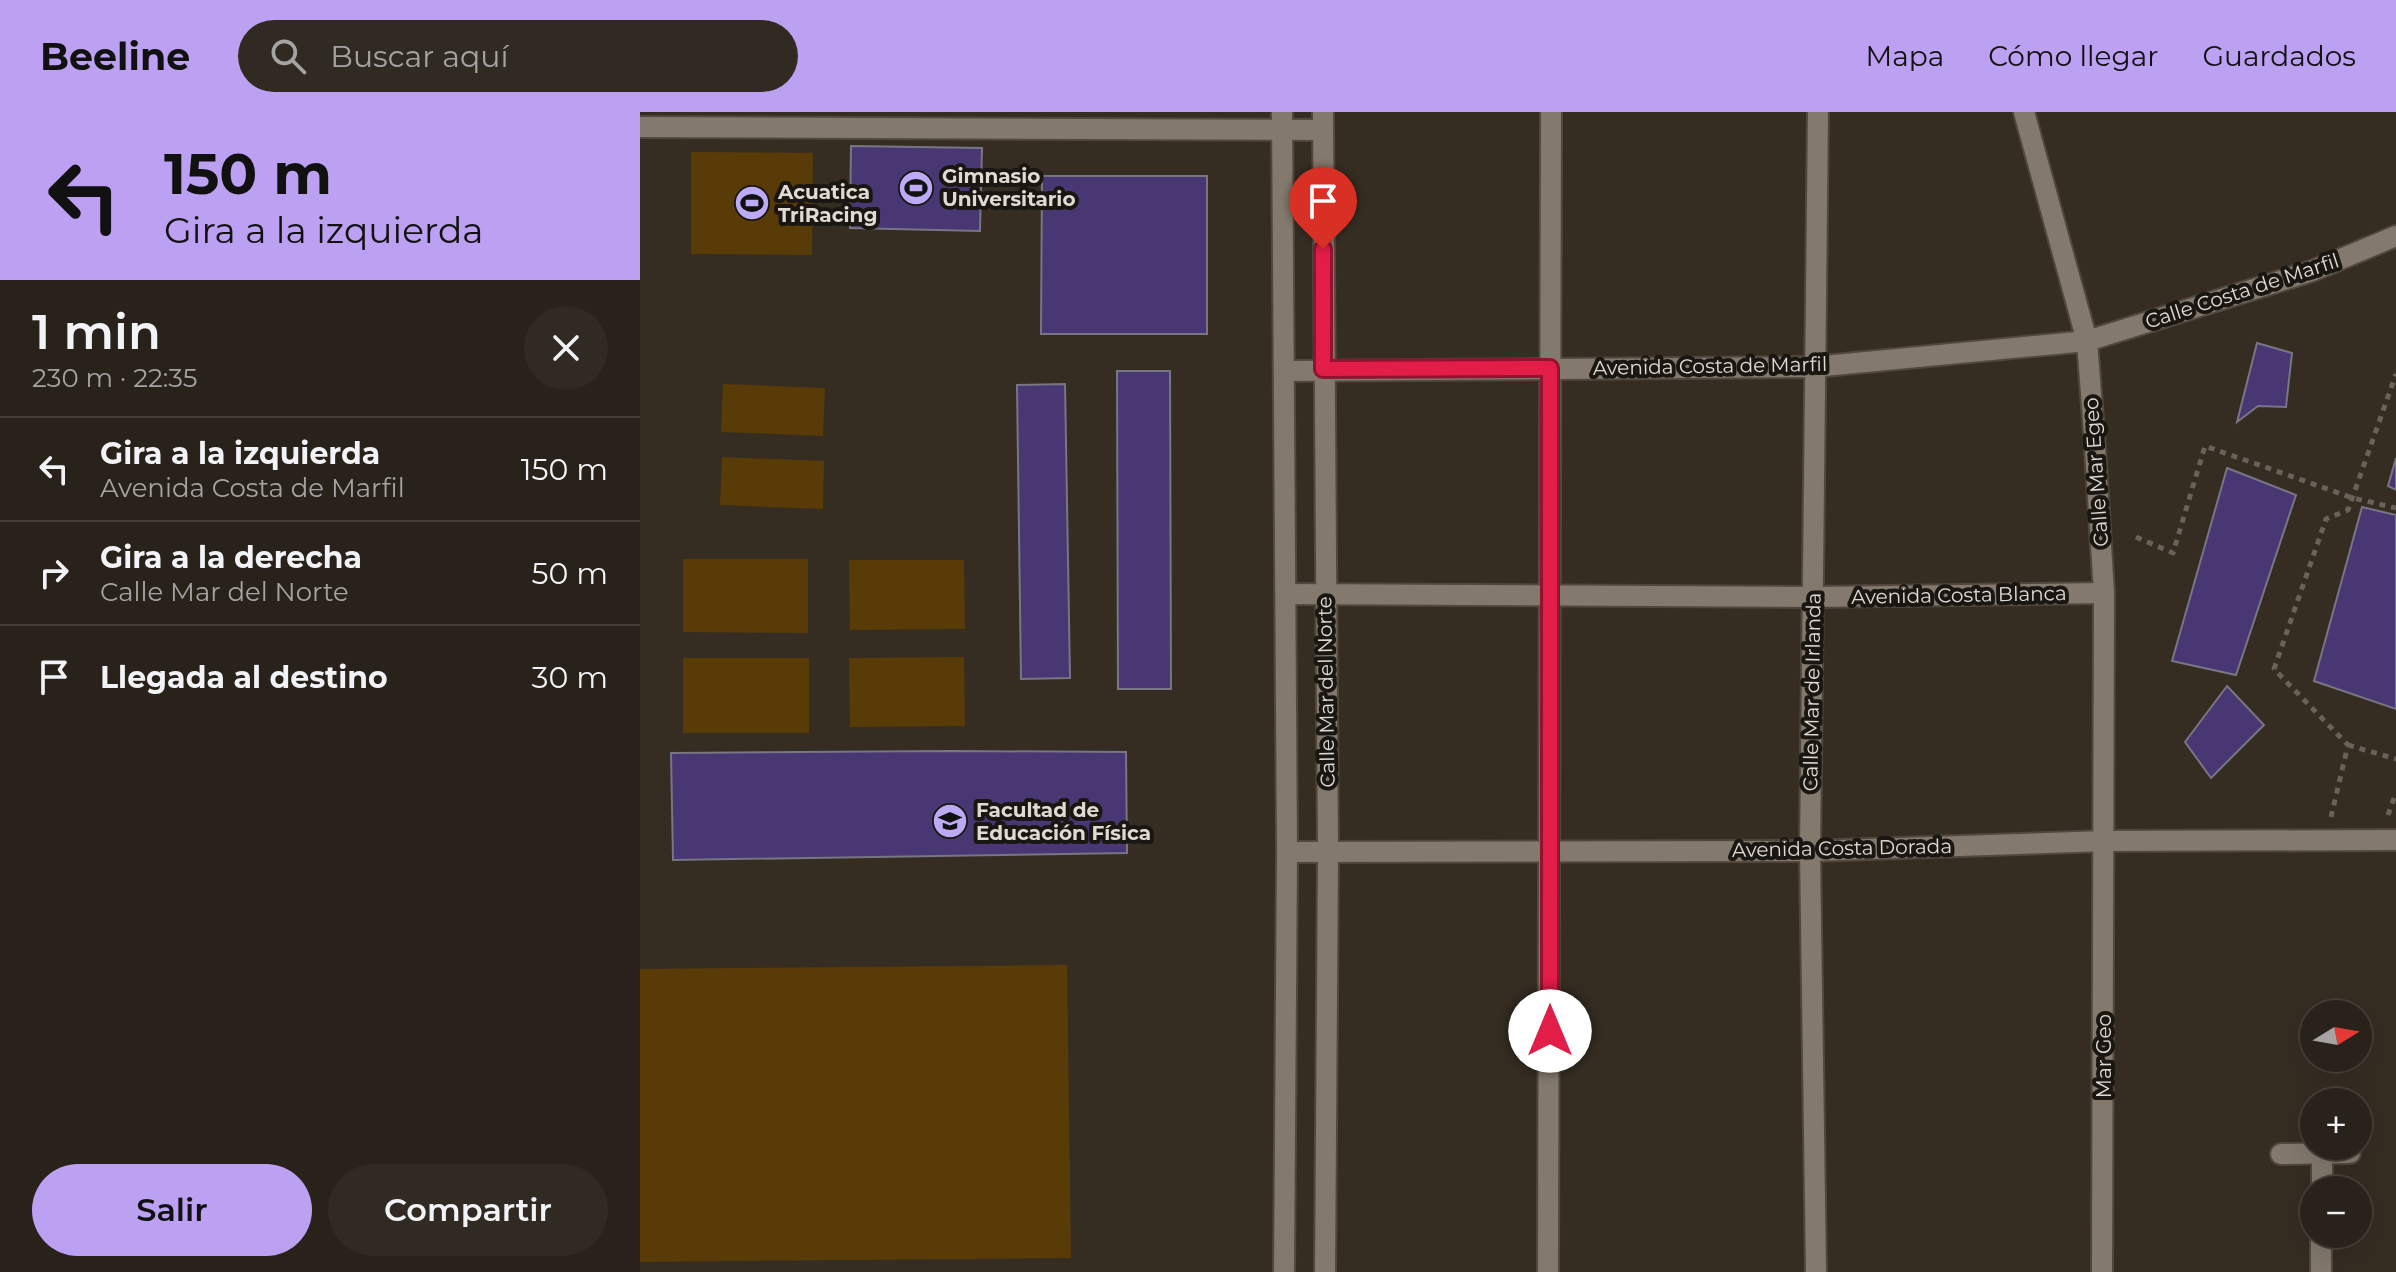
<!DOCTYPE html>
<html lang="es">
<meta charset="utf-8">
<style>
:root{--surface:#28221a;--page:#302a23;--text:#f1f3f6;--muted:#a5a4a2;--line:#443f39;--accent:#bca0f2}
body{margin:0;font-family:Montserrat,sans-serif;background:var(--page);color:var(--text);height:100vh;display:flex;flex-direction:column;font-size:30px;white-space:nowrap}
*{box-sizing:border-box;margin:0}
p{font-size:26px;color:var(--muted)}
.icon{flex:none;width:44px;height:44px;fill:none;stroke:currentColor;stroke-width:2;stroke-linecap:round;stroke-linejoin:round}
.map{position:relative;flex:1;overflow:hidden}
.details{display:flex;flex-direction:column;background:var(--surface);width:640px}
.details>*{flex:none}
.top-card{background:#bca0f2;color:#111;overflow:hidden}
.needle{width:52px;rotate:79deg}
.fabs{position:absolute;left:1660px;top:888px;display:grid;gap:16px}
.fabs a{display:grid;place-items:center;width:72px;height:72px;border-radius:50%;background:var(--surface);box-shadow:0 8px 32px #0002,0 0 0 2px var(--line);font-size:40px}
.pin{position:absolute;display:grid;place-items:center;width:68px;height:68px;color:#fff;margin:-82px -34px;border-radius:50% 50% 50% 0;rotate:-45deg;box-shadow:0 0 8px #0007}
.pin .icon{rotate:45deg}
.me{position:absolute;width:88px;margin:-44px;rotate:0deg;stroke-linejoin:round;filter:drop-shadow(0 0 6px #0008)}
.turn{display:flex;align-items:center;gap:28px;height:168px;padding:0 32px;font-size:36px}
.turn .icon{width:104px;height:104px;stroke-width:2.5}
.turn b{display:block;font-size:56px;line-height:68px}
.round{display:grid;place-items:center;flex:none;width:84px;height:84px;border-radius:42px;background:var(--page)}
.overview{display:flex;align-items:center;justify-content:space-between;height:136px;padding:0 32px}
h1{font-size:48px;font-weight:600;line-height:60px}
.primary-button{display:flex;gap:16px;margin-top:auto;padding:16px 32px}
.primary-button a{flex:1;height:92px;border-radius:48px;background:var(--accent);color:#111;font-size:32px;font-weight:600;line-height:92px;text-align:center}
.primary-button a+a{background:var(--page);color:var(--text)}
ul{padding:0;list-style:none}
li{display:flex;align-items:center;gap:24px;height:104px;padding:0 32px;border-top:2px solid var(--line)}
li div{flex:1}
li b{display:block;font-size:30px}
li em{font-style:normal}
header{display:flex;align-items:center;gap:48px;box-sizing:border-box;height:112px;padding:0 40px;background:var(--accent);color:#111}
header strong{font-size:38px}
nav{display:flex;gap:44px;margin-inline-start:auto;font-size:28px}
.search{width:560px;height:72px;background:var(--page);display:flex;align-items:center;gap:20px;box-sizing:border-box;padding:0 28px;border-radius:44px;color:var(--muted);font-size:30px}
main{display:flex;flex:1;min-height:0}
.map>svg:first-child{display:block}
</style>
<header>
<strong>Beeline</strong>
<div class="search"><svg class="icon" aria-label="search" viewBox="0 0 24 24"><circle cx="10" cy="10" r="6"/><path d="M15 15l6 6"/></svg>Buscar aquí</div>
<nav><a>Mapa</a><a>Cómo llegar</a><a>Guardados</a></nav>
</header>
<main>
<section class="details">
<div class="top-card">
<div class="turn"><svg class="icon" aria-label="left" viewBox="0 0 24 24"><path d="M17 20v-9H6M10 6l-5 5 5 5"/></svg><div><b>150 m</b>Gira a la izquierda</div></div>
</div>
<div class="overview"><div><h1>1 min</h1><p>230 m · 22:35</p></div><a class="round"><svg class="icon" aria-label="close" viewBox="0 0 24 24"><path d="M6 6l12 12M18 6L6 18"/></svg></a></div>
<ul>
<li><svg class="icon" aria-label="left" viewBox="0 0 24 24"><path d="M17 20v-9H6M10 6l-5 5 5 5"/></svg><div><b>Gira a la izquierda</b><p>Avenida Costa de Marfil</p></div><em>150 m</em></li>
<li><svg class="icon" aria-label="right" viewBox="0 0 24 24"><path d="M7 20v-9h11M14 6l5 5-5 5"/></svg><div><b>Gira a la derecha</b><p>Calle Mar del Norte</p></div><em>50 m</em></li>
<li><svg class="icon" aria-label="arrive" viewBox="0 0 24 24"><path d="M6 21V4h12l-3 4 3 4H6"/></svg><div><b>Llegada al destino</b></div><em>30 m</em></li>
</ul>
<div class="primary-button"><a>Salir</a><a>Compartir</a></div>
</section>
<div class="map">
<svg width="1756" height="1160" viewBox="0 0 1756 1160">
<rect width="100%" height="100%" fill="#352d22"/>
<g fill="#593b08">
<path d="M 51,40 L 173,41 L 172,143 L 51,142 Z"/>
<path d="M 83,272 L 185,276 L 183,324 L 81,320 Z"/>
<path d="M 82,345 L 184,349 L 183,397 L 80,393 Z"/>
<path d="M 43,447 L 168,447 L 168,521 L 43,520 Z"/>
<path d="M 209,448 L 324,448 L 325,517 L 210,518 Z"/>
<path d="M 324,545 L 325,614 L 210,615 L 209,546 Z"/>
<rect x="43" y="546" width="126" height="75"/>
<path d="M 427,853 L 431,1146 L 0,1150 L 0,857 Z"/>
</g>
<g fill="#483772" stroke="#787584" stroke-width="2">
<path d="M 211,34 L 342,36 L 340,119 L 210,116 Z"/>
<path d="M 402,64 L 567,64 L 567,222 L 401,222 Z"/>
<path d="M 1617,231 L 1652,241 L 1646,295 L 1618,294 L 1597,310 Z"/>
<path d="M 477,259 L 530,259 L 531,577 L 478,577 Z"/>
<path d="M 425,272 L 430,566 L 381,567 L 377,273 Z"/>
<path d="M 1756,346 L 1756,378 L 1748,374 Z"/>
<path d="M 1587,356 L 1656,383 L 1596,563 L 1532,549 Z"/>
<path d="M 1722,395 L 1756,403 L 1756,597 L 1674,569 Z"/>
<path d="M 1587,574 L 1624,613 L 1571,666 L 1545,630 Z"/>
<path d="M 311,639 L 486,640 L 487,741 L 33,748 L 31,641 Z"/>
</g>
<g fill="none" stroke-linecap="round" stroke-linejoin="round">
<g stroke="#50483f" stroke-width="24">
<g id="minor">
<path d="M 642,0 L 647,740 L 644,1160"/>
<path d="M 683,0 L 688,740 L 685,1160"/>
<path d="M 1384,0 L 1447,229 L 1454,321 L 1464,481 L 1462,1160"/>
<path d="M 0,15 L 683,18"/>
<path d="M 645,259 L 1173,255 L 1447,229 L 1672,159 L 1756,124"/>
<path d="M 646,482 L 1173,485 L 1464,481"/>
<path d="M 647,740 L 1170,739 L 1466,729 L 1756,728"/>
<path d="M 1641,1042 L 1710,1041"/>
<path d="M 1682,1078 L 1682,1042"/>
<path d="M 908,1160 L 911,0"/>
<path d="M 1176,1160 L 1170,739 L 1178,0"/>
<path d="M 1681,1160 L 1681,1122"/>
</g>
</g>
<g stroke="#696258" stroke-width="5" stroke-dasharray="6 6" stroke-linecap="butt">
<path d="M 1496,425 L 1533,441 L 1565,334 L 1713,386 L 1756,396"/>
<path d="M 1708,633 L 1756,647"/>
<path d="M 1748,703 L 1756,681"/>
<path d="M 1691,705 L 1708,633 L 1634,557 L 1686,407 L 1708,398 L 1756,262"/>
</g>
<use href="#minor" stroke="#83796d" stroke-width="20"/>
</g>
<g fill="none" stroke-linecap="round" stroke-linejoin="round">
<g stroke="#92132f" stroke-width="20">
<path id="route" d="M 683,137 L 683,257 L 910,256 L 910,919"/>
</g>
<use href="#route" stroke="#e11d48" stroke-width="14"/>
</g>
<defs>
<g id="stadium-disc" transform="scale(1.8)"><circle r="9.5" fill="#bcaaf6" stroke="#1a1611"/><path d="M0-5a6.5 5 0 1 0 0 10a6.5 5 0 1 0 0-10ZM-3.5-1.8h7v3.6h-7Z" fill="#111"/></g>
<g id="university-disc" transform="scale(1.8)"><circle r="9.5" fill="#bcaaf6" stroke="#1a1611"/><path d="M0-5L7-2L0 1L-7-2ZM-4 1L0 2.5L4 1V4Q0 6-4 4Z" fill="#111"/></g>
</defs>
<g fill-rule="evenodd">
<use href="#stadium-disc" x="276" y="76"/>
<use href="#stadium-disc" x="112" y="91"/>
<use href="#university-disc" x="310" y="709"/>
</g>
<g text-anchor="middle" stroke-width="8" stroke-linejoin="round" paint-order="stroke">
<g font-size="20" font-weight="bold" fill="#e0dad3" stroke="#1a1611" text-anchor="start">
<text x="302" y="71">Gimnasio<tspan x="302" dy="23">Universitario</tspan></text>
<text x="138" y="87">Acuatica<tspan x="138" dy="23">TriRacing</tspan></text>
<text x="336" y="705">Facultad de<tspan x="336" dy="23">Educación Física</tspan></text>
</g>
<g font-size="20" fill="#e0dad3" stroke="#1a1611">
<text transform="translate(1602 179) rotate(-18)" y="7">Calle Costa de Marfil</text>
<text transform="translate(1070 254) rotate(-1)" y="7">Avenida Costa de Marfil</text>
<text transform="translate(1456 360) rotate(-94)" y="7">Calle Mar Egeo</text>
<text transform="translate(1319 483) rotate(-1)" y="7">Avenida Costa Blanca</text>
<text transform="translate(686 580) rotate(-91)" y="7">Calle Mar del Norte</text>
<text transform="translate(1172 580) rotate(-89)" y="7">Calle Mar de Irlanda</text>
<text transform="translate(1202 736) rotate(-1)" y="7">Avenida Costa Dorada</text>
<text transform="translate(1464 944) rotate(-90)" y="7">Mar Geo</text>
</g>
</g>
</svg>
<div class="fabs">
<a><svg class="needle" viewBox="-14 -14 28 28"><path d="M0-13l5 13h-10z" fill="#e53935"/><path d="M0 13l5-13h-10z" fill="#a5a4a2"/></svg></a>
<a>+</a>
<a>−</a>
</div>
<div class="pin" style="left:683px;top:137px;background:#d93025"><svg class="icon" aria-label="arrive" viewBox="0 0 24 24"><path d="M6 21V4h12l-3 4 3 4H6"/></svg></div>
<svg class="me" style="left:910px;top:919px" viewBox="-20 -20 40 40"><circle r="19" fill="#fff"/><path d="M0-13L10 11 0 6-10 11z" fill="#e11d48"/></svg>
</div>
</main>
